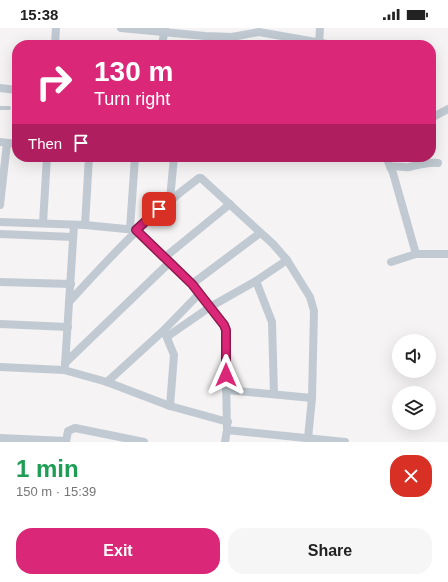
<!DOCTYPE html>
<meta charset="utf-8">
<style>
:root{--surface:#fff;--page:#f6f6f6;--text:#222;--muted:#767676;--accent:#db2777}
body{margin:0;font-family:Arial,sans-serif;background:var(--page);color:var(--text);height:100vh;display:flex;flex-direction:column;font-size:15px;white-space:nowrap}
*{box-sizing:border-box;margin:0}
p{font-size:13px;color:var(--muted)}
.icon{flex:none;width:22px;height:22px;fill:none;stroke:currentColor;stroke-width:2;stroke-linecap:round;stroke-linejoin:round}
.map{position:relative;height:414px;overflow:hidden}
.panel{display:flex;flex-direction:column;background:var(--surface);flex:1}
.panel>*{flex:none}
.hud{position:absolute;left:12px;top:12px;width:424px;height:122px;border-radius:16px;box-shadow:0 4px 16px #0002;background:#db2777;color:#fff;overflow:hidden}
.controls{position:absolute;left:392px;top:306px;display:grid;gap:8px}
.controls a{display:grid;place-items:center;width:44px;height:44px;border-radius:50%;background:var(--surface);box-shadow:0 4px 16px #0002;font-size:20px}
.pin{position:absolute;display:grid;place-items:center;width:34px;height:34px;color:#fff;margin:-17px;border-radius:8px;box-shadow:0 2px 6px #0006}
.me{position:absolute;width:44px;margin:-22px;rotate:0deg;stroke-linejoin:round;filter:drop-shadow(0 0 3px #0008)}
.turn{display:flex;align-items:center;gap:14px;height:84px;padding:0 16px;font-size:18px}
.turn .icon{width:52px;height:52px;stroke-width:2.5}
.turn b{display:block;font-size:28px;line-height:34px}
.then{display:flex;align-items:center;height:38px;padding:0 16px;background:#0003;gap:8px;font-size:15px}
.round{display:grid;place-items:center;flex:none;width:42px;height:42px;border-radius:16px;background:var(--page)}
.headline{display:flex;align-items:center;justify-content:space-between;height:68px;padding:0 16px}
h1{font-size:24px;font-weight:700;line-height:30px;color:#1e9e55}
.primary-button{display:flex;gap:8px;margin-top:auto;padding:8px 16px}
.primary-button a{flex:1;height:46px;border-radius:16px;background:var(--accent);color:#fff;font-size:16px;font-weight:700;line-height:46px;text-align:center}
.primary-button a+a{background:var(--page);color:var(--text)}
.status{display:flex;justify-content:space-between;align-items:center;height:28px;padding:0 20px;background:var(--surface);direction:ltr}
.status svg{height:11px;fill:currentColor}
.map>svg:first-child{display:block}
</style>
<div class="status"><b>15:38</b><svg viewBox="0 0 49 12"><path d="M0 12V9h3v3zM5 12V6h3v6zM10 12V3h3v9zM15 12V0h3v12zM26 1h20v11H26zM47 4h2v5h-2z"/></svg></div>
<div class="map">
<svg width="448" height="414" viewBox="0 0 448 414">
<rect width="100%" height="100%" fill="#f5f3f3"/>
<g fill="none" stroke-linecap="round" stroke-linejoin="round">
<path stroke="#c1cad2" stroke-width="4" d="M 0,80 L 9,80"/>
<g stroke="#c1cad2" stroke-width="8">
<path d="M 121,0 L 205,8 L 232,9 L 259,4 L 327,16 L 352,17"/>
<path d="M 319,15 L 320,0"/>
<path d="M 55,17 L 56,0"/>
<path d="M 162,17 L 165,0"/>
<path d="M 0,60 L 16,62"/>
<path d="M 431,90 L 448,81"/>
<path d="M 0,114 L 17,116"/>
<path d="M 386,129 L 393,145 L 416,226"/>
<path d="M 390,139 C 397,137 402,140 409,139 C 419,137 427,134 438,135"/>
<path d="M 170,171 L 174,129"/>
<path d="M 0,177 L 7,115"/>
<path d="M 0,194 L 85,197 L 136,202 L 192,256 L 225,299 L 227,402 L 345,414"/>
<path d="M 43,195 L 47,129"/>
<path d="M 85,197 L 89,129"/>
<path d="M 130,201 L 135,129"/>
<path d="M 0,206 L 73,209"/>
<path d="M 165,229 L 230,176"/>
<path d="M 391,234 L 416,226 L 448,226"/>
<path d="M 256,253 L 272,294 L 274,366"/>
<path d="M 0,254 L 71,256"/>
<path d="M 192,256 L 260,205"/>
<path d="M 69,274 C 110,229 150,186 199,150 L 201,150 L 273,216 L 287,232 L 310,269 L 314,283 L 312,370 L 308,410"/>
<path d="M 0,296 L 68,299"/>
<path d="M 165,305 L 174,327 L 170,378"/>
<path d="M 168,308 L 210,279 L 256,253 L 287,232"/>
<path d="M 65,335 L 170,234"/>
<path d="M 65,337 L 74,197"/>
<path d="M 0,339 L 64,342 L 107,354 L 170,378 L 228,394"/>
<path d="M 107,354 L 163,303 L 199,266"/>
<path d="M 226,362 L 312,370"/>
<path d="M 0,410 L 66,413"/>
<path d="M 66,414 L 68,403 L 75,400 L 144,414"/>
<path d="M 225,414 L 227,402"/>
</g>
</g>
<g fill="none" stroke-linecap="round" stroke-linejoin="round">
<g stroke="#8e194d" stroke-width="10">
<path id="route" d="M 159,181 L 136,202 L 192,256 L 224,297 L 226,302 L 226,347"/>
</g>
<use href="#route" stroke="#db2777" stroke-width="7"/>
</g>
</svg>
<div class="controls">
<a><svg class="icon" aria-label="sound" viewBox="0 0 24 24"><path d="M4 9h4l5-4v14l-5-4H4zM17 9q2 3 0 6"/></svg></a>
<a><svg class="icon" aria-label="layers" viewBox="0 0 24 24"><path d="M12 4l9 5-9 5-9-5zM3 14l9 5 9-5"/></svg></a>
</div>
<div class="pin" style="left:159px;top:181px;background:#d93025"><svg class="icon" aria-label="arrive" viewBox="0 0 24 24"><path d="M6 21V4h12l-3 4 3 4H6"/></svg></div>
<svg class="me" style="left:226px;top:347px" viewBox="-20 -20 40 40"><path d="M0-17L14 15 0 8-14 15z" fill="#db2777" stroke="#fff" stroke-width="4"/></svg>
<div class="hud">
<div class="turn"><svg class="icon" aria-label="right" viewBox="0 0 24 24"><path d="M7 20v-9h11M14 6l5 5-5 5"/></svg><div><b>130 m</b>Turn right</div></div>
<div class="then">Then<svg class="icon" aria-label="arrive" viewBox="0 0 24 24"><path d="M6 21V4h12l-3 4 3 4H6"/></svg></div>
</div>
</div>
<section class="panel">
<div class="headline"><div><h1>1 min</h1><p>150 m · 15:39</p></div><a class="round" style="background:#d93025;color:#fff"><svg class="icon" aria-label="close" viewBox="0 0 24 24"><path d="M6 6l12 12M18 6L6 18"/></svg></a></div>
<div class="primary-button"><a>Exit</a><a>Share</a></div>
</section>
